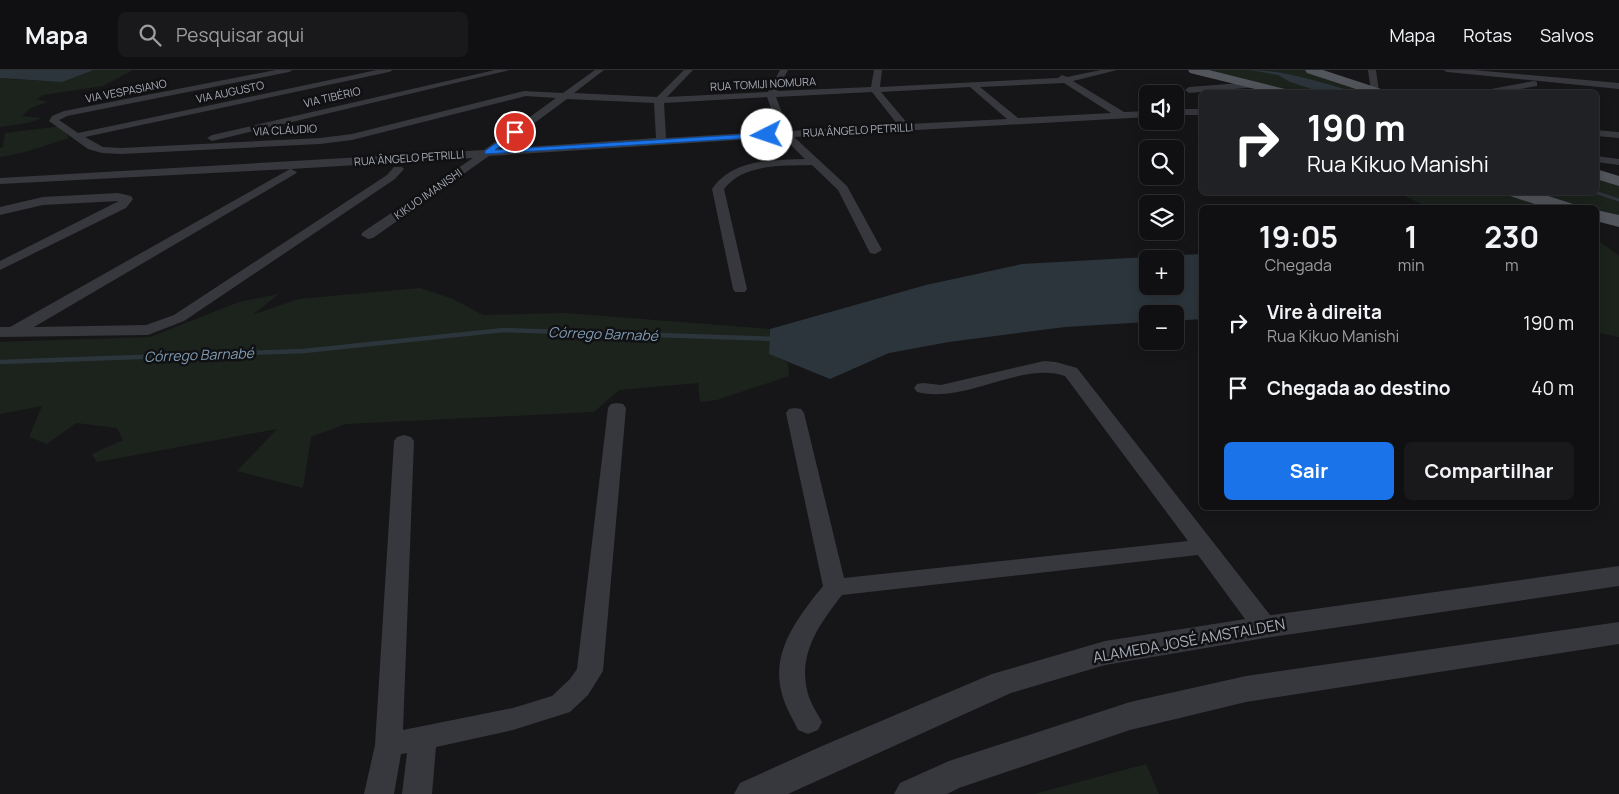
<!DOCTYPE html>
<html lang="pt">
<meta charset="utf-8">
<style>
:root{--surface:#101012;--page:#19191b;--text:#f1f3f6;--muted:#9c9d9f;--line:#303032;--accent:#1a73e8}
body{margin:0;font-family:Manrope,sans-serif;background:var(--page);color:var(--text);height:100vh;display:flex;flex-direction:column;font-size:19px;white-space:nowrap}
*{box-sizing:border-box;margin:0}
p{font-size:16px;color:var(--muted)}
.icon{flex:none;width:28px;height:28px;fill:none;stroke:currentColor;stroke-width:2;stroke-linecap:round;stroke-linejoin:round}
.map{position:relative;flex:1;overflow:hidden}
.side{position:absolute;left:1199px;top:135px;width:400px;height:305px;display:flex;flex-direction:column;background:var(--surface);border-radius:8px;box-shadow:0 2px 12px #0003,0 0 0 1px var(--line)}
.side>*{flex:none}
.top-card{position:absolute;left:1199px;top:20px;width:400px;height:105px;border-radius:8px;box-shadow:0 2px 12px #0003,0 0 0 1px var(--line);background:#202124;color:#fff;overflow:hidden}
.buttons{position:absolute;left:1139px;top:15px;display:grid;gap:10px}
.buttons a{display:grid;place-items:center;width:45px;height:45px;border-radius:8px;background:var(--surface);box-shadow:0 2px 12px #0003,0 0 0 1px var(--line);font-size:25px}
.pin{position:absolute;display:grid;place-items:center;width:42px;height:42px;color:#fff;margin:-21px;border:2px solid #fff;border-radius:50%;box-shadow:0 1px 5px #0007}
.me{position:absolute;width:55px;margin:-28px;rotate:266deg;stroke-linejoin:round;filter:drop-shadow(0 0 4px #0008)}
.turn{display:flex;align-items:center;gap:18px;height:105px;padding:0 25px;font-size:22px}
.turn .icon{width:65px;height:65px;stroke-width:2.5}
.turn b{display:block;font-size:35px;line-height:42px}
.eta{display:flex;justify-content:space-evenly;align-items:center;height:85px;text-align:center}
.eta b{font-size:30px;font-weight:700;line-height:35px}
.button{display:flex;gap:10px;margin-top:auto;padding:10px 25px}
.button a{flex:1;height:58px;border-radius:8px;background:var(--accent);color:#fff;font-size:20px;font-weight:700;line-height:58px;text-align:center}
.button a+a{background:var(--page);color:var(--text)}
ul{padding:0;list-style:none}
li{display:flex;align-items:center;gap:15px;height:65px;padding:0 25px}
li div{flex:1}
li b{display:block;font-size:19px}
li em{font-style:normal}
header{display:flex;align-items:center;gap:30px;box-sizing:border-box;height:70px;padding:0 25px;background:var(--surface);border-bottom:1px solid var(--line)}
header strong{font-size:24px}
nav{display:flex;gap:28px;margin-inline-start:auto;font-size:18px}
.search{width:350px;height:45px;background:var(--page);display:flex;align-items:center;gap:12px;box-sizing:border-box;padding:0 18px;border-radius:8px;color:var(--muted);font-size:19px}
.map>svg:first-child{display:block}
</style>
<header>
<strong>Mapa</strong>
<div class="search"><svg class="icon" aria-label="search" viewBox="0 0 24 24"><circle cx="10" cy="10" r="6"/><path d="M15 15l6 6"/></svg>Pesquisar aqui</div>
<nav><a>Mapa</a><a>Rotas</a><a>Salvos</a></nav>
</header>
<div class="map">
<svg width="1619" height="724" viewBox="0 0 1619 724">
<rect width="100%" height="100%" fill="#161618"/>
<g fill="#1c231d">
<path d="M 94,0 L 133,0 L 103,16 L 43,25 L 37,29 L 47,32 L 29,39 L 22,46 L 43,48 L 27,53 L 0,57 L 0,8 C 33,11 63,14 94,0 Z"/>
<path d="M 1201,0 L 1305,0 L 1369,22 L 1286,22 Z"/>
<path d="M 63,56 L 69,68 C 46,75 24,84 0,87 L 0,78 L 3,77 L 5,63 Z"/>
<path d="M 1596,106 L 1619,112 L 1619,147 L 1596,141 L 1596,138 L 1583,137 L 1530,123 L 1596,122 Z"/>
<path d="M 1398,123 L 1500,123 L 1550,137 L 1428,137 Z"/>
<path d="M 1596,169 L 1619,186 L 1619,267 L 1596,262 Z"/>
<path d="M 420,218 L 453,229 L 483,245 L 565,243 L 770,259 L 769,283 L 788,293 L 789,306 L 717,330 L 700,332 L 698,313 L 619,320 L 594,342 L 346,354 L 311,367 L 303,418 L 237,401 L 277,359 L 97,392 L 92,384 L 123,370 L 117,358 L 76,353 L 47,374 L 29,367 L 42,336 L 0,344 L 0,272 L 150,267 L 239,232 L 279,224 L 252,245 L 299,229 Z"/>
<path d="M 1146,694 L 1159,724 L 1034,724 Z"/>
</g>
<g fill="#2c353c" fill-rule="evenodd">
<path d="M 0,0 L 94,0 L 62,12 L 0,8 Z"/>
<path d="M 1250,0 C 1286,0 1322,13 1356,22 L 1321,22 L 1290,12 L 1278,5 Z"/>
<path d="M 1201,184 L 1201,249 L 1175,251 L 1175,244 L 1148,244 L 1147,252 L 1065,257 L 949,272 L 889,283 L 830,309 L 769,284 L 770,259 L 926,215 L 1022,194 ZM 1148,189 L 1175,189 L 1175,216 L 1148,216 Z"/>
</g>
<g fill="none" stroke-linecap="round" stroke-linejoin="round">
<path stroke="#2c353c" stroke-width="3" d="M 1595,122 L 1619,130"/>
<path stroke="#2c353c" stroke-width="4.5" d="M 0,292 L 304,281 L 504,260 L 776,269"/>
<g fill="#37383d" fill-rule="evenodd">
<path d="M 276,0 L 293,0 L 289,2 L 67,46 L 59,50 L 78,63 L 377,0 L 393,0 L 389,2 L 85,67 L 103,77 L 121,78 L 320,68 L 352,64 L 524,21 L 563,23 L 595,0 L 604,0 L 574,23 L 657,27 L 684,0 L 693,0 L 667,27 L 768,22 L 780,0 L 788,0 L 777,21 L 871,17 L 874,0 L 882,0 L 880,17 L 1058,8 L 1062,5 L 1067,7 L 1101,0 L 1117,0 L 1073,11 L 1124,42 L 1148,41 L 1148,47 L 794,67 L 847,116 L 882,180 L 875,184 L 870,183 L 838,120 L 812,95 C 782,96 744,93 724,119 L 747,219 L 745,222 L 735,222 L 733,219 L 712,119 C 733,89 772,90 805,89 L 783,67 L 489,86 L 373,168 L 368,169 L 361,165 L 363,162 L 473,88 L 291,99 L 297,102 L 295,104 L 34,257 L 146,255 L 174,245 L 387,105 L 394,97 L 402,97 L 404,99 L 395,109 L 184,251 L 148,265 L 0,267 L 0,257 L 10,257 L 290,99 L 0,114 L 0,108 L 484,80 L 556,28 L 526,26 L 352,70 L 320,74 L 121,84 L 102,83 L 88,79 L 49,51 L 52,46 L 64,41 ZM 1064,13 L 1111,43 L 1018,48 L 980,17 ZM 970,17 L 1007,49 L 908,54 L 881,22 ZM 872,22 L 898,55 L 789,61 L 776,27 ZM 767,27 L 779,61 L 666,68 L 664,33 ZM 567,29 L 654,33 L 656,68 L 499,79 Z"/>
<path d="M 495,0 L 510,0 L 212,71 L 207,68 L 212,65 Z"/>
<path d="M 1368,0 L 1376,0 L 1379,22 L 1371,22 Z"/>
<path d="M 1443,0 L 1474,0 L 1619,13 L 1619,19 L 1447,2 Z"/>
<path d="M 1534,11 L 1537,12 L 1537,16 L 1503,22 L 1487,22 L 1491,19 Z"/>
<path d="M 1254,12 L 1257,13 L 1257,17 L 1189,23 L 1185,20 L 1189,17 Z"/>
<rect x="1175" y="39" width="26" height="6"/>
<path d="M 1596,60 L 1619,62 L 1619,68 L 1596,66 Z"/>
<path d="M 1596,86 L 1619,89 L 1619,95 L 1596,92 Z"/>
<path d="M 118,123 L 131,126 L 133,129 L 126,138 L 0,200 L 0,191 L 119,131 L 43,135 L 0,145 L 0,137 L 43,127 Z"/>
<path d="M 1044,291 L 1056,292 L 1077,298 L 1274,550 L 1277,557 L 1274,564 L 1265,566 L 1256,564 L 1198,485 L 842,525 C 819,555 797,584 808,624 C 811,634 817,643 822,652 L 818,660 L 808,664 L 798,660 C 793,649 785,637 782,624 C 770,582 798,547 823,516 L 786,343 L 789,339 L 795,338 L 801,339 L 804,343 L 844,508 L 1188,471 L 1065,306 C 1021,291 966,334 917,322 L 914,318 L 917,314 L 923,313 L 941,315 Z"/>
<path d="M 617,333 L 623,334 L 626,338 L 603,601 L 588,625 L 570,642 L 513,660 L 436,677 L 432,724 L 402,724 L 407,683 L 401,684 L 394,724 L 364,724 L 375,675 L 394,371 L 397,367 L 404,365 L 411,367 L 414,371 L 403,660 L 513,638 L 552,626 L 570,609 L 577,599 L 608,338 L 611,334 Z"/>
</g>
<g fill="#37383d" fill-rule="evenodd">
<path d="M 1619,496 L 1619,516 L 1265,568 L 1105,595 L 1011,623 L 788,724 L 734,724 L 740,713 L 822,676 L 992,604 L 1105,571 L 1265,546 Z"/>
<path d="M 1619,552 L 1619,574 L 1246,632 L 1130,660 L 959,718 L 947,724 L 894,724 L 900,713 L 949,691 L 1130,632 L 1246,606 Z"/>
</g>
<g fill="#53555c" fill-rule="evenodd">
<path d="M 1188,0 L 1209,0 L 1285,19 L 1287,22 L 1267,22 L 1190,3 Z"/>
<path d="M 1305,0 L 1323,0 L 1381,19 L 1383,22 L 1365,22 L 1307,3 Z"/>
<path d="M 1596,99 L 1619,106 L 1619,116 L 1596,109 Z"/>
<path d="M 1508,122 L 1536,122 L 1573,134 L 1576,138 L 1547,138 L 1510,126 Z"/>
<path d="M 1596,140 L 1619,145 L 1619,157 L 1596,151 Z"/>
</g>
</g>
<path fill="#1a73e8" stroke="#114b97" d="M 513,61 L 518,62 L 495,80 L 767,63 L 770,65 L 767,67 L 485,84 L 485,81 Z"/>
<g text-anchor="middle" stroke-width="5" stroke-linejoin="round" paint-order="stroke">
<g font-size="11" fill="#a8adb8" stroke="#111113">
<text transform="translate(763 14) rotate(-3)" y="4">RUA TOMIJI NOMURA</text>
<text transform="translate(126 21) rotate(-11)" y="4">VIA VESPASIANO</text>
<text transform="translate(230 22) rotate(-12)" y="4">VIA AUGUSTO</text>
<text transform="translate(332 27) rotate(-13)" y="4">VIA TIBÉRIO</text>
<text transform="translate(285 60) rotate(-3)" y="4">VIA CLÁUDIO</text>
<text transform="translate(858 60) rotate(-3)" y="4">RUA ÂNGELO PETRILLI</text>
<text transform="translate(409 88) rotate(-4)" y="4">RUA ÂNGELO PETRILLI</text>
<text transform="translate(428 124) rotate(-35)" y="4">KIKUO IMANISHI</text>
</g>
<g font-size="14" font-style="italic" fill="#7f9bb3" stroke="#111113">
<text transform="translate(603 264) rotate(2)" y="5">Córrego Barnabé</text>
<text transform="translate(199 285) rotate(-2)" y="5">Córrego Barnabé</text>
</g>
<g font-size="15" fill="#a8adb8" stroke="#111113">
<text transform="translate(1189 571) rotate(-10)" y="5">ALAMEDA JOSÉ AMSTALDEN</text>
</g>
</g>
</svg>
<div class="buttons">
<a><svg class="icon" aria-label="sound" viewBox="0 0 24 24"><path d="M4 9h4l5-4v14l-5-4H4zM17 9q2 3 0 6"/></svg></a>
<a><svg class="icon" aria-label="search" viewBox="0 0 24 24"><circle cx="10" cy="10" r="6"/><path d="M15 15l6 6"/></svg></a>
<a><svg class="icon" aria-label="layers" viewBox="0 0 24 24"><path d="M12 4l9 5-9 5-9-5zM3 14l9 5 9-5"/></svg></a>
<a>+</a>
<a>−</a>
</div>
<div class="pin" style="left:515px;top:62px;background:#d93025"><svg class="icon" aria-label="arrive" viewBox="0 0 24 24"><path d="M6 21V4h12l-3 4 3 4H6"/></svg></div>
<svg class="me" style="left:767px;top:65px" viewBox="-20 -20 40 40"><circle r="19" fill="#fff"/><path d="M0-13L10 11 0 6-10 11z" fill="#1a73e8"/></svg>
<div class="top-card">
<div class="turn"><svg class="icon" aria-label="right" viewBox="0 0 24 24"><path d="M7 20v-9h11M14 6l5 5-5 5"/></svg><div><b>190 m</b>Rua Kikuo Manishi</div></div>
</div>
<section class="side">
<div class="eta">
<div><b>19:05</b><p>Chegada</p></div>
<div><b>1</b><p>min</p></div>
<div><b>230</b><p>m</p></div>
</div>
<ul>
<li><svg class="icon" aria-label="right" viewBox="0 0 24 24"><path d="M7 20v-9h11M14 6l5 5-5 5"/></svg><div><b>Vire à direita</b><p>Rua Kikuo Manishi</p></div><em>190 m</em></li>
<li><svg class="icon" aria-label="arrive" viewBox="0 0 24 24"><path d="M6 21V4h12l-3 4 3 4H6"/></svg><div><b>Chegada ao destino</b></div><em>40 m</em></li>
</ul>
<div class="button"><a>Sair</a><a>Compartilhar</a></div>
</section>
</div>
